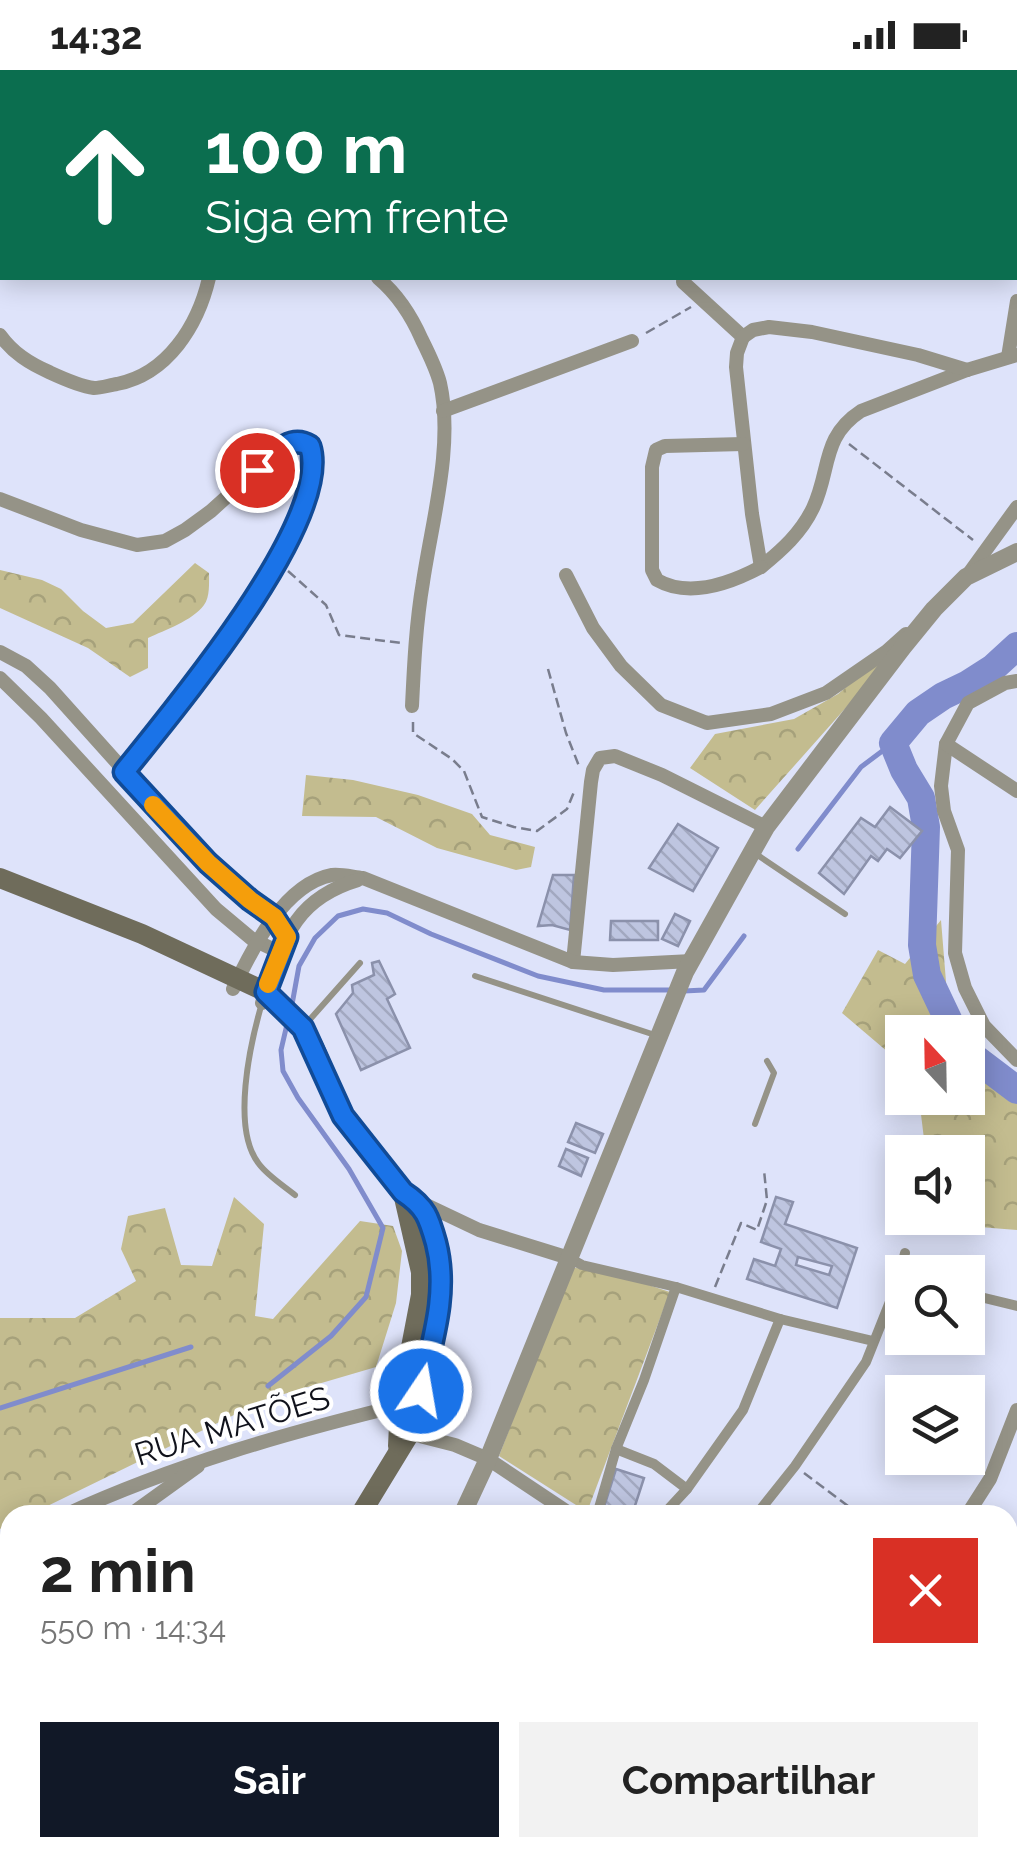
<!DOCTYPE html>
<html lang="pt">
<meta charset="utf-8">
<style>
:root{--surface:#fff;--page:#f2f2f2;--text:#222;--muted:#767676;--accent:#111827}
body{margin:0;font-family:Raleway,sans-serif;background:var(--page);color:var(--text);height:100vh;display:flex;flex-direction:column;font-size:38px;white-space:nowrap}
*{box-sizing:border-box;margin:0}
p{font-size:32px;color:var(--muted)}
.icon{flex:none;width:55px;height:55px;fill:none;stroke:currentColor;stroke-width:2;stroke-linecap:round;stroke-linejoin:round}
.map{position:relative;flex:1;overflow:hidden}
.details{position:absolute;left:0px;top:1435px;width:1018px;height:352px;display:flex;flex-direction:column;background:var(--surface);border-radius:30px 30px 0 0;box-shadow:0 5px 25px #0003}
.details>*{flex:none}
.banner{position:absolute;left:0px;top:0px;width:1018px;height:210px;box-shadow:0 5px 25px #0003;background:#0b6e4f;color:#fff;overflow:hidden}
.needle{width:65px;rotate:338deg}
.fabs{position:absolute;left:885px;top:945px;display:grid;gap:20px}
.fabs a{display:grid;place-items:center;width:100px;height:100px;border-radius:0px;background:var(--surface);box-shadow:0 5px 25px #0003;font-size:50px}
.pin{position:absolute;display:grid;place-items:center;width:85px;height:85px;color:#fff;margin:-42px;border:5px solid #fff;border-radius:50%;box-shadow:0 2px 10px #0007}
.me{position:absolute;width:110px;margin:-55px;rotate:12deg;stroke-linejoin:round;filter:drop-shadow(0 0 8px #0008)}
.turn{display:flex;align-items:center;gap:35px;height:210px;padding:0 40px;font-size:45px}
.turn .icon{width:130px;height:130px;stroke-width:2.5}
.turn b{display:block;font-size:70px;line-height:85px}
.round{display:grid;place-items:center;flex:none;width:105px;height:105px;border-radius:0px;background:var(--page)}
.headline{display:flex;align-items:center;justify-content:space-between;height:170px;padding:0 40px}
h1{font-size:60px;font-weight:700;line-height:75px}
.button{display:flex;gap:20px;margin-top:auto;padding:20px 40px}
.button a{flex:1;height:115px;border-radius:0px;background:var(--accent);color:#fff;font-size:40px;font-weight:700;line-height:115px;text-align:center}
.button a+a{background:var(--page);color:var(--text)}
.status{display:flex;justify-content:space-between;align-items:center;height:70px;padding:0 50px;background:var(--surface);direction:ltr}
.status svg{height:28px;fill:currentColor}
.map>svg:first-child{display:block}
</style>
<div class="status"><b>14:32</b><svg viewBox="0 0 49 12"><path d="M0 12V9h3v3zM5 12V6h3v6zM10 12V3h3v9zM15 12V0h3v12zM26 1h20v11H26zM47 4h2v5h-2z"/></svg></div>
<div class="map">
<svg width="1017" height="1787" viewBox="0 0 1017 1787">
<defs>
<pattern id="forest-crowns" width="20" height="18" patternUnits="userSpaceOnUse" patternTransform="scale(2.5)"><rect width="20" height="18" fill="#c3bc8f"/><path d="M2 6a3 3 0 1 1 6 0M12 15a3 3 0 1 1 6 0" fill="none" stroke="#a6a17b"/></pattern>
<pattern id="building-back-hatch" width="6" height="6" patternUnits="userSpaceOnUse" patternTransform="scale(2.5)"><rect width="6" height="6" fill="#bec5e0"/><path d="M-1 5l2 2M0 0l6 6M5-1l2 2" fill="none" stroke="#a2a8c0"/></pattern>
</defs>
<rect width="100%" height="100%" fill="#dee3fa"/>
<g fill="url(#forest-crowns)">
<path d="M 195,493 L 209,503 C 209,513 210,527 204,535 C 192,551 165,560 148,568 L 148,598 L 130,607 L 88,578 L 0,538 L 0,500 L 42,510 L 61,519 L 83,541 L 106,558 L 133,553 Z"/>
<path d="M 890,588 L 755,740 L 690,698 L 715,664 L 794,649 L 838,624 L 870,597 Z"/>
<path d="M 306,705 L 353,710 L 418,725 L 472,744 L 490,765 L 535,777 L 531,797 L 516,800 L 437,778 L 376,747 L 302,746 Z"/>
<path d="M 941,850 L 947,924 L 963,962 L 902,962 L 902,994 L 842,943 L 878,880 L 905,894 Z"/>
<path d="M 968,973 L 970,978 L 1017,1015 L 1017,1160 L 979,1157 L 968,1138 L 968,1082 L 933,1082 L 924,1069 L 919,1028 L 968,1028 Z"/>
<path d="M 234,1127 L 264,1154 L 255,1246 L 273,1249 L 360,1151 L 393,1156 L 402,1181 L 396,1233 L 376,1297 L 267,1329 L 29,1445 L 10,1445 L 10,1454 L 0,1459 L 0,1248 L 75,1248 L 136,1211 L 121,1179 L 128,1146 L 165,1138 L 181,1195 L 212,1196 Z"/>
<path d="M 571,1197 L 621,1206 L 670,1222 L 587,1442 L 499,1386 Z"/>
</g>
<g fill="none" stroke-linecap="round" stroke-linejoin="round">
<g stroke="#808ccc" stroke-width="5">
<path d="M 798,779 L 861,697 L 893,673"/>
<path d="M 684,921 L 704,920 L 744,866"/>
<path d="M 291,940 L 299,896 L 315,868 L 338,846 L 363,839 L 387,843 L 431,864 L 538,906 L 604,920 L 673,920"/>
<path d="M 268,1316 L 331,1266 L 366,1227 L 383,1158 L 349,1099 L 298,1028 L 283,1001 L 281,980 L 288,950"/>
<path d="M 0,1338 L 191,1277"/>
</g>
<g stroke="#808ccc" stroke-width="28">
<path d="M 954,962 L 927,905 L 922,875 L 926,757 L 921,728 L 904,700 L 893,673 L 918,643 L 943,626 L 968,614 L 993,598 L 1017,576"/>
<path d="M 968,983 L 1017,1020"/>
<path d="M 1008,1543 L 1017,1530"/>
<path d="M 861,1787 L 864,1778"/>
</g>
</g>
<g fill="url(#building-back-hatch)" stroke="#8b91ab" stroke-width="2.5" fill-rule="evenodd">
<path d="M 890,737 L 922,761 L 900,788 L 887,779 L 878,791 L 871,786 L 844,824 L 819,803 L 861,748 L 875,757 Z"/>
<path d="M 678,754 L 718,778 L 693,821 L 649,798 Z"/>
<path d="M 553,805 L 574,805 L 570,860 L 552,855 L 538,856 Z"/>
<path d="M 675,844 L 690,851 L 678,876 L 662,869 Z"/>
<path d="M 611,851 L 658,851 L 658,870 L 610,870 Z"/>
<path d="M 379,891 L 395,924 L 387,929 L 410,978 L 361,1000 L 336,944 L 353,923 L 352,915 L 374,905 L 372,893 Z"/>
<path d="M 576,1053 L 603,1064 L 595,1083 L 568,1072 Z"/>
<path d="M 566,1079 L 588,1088 L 581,1106 L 559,1096 Z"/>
<path d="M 776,1127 L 793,1132 L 785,1154 L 857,1178 L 837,1238 L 747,1209 L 754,1189 L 775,1196 L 781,1179 L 761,1172 ZM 798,1187 L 832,1196 L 829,1205 L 796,1195 Z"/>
<path d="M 616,1399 L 644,1408 L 632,1445 L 602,1443 Z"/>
</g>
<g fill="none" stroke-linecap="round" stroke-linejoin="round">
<g stroke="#797d8d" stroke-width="2.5" stroke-dasharray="10 5" stroke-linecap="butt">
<path d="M 339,2 L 340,0"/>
<path d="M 646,263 L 691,237"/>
<path d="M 849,374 L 973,470"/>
<path d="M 288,501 L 326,535 L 339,565 L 401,573"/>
<path d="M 548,599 L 566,663 L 579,696"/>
<path d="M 413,652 L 413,663 L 452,689 L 464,701 L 482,747 L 514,757 L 537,761 L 567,739 L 574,722"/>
<path d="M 715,1217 L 741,1153 L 757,1160 L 767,1130 L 764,1100"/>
<path d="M 804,1403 L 860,1445"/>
</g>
<g stroke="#959387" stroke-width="6">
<path d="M 753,782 L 845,844"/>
<path d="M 475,906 L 658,966"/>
<path d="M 262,933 C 250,974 231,1059 259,1094 C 268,1106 284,1116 295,1125"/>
<path d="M 305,955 L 360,893"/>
<path d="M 755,1054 L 774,1003 L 767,991"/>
<path d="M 0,1592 L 10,1603"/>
<path d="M 222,1778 L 223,1787"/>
</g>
<g stroke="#959387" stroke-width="10">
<path d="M 569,1188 L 582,1195 L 676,1217 L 780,1249 L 873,1271"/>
<path d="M 968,1224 L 1017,1236"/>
<path d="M 616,1379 L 654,1394 L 687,1419"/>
<path d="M 597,1445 L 616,1379 L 644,1310 L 676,1217"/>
<path d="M 663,1445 L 687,1419 L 743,1340 L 780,1249"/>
<path d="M 756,1445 L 795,1396 L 866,1292 L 899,1209 L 905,1183"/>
</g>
<g stroke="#959387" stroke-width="14">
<path d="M 392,0 L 393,2"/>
<path d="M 535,0 L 536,2"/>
<path d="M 653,0 L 654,2"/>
<path d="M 891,0 L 893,2"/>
<path d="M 138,2 L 138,0"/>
<path d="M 271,2 L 274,0"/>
<path d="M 0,4 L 1,0"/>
<path d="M 1015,11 L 1017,9"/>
<path d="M 378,208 C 397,224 412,247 422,270 C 429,284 436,298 440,313 C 454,375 432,451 423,512 C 416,553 414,594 412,636"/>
<path d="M 683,212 L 743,267"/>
<path d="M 0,265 C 13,283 29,293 49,302 C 62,308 79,316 94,318 C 101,318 110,315 117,314 C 168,304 198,255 209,208"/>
<path d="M 743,267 L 737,283 L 736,297 L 752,444 L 761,497 C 782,480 801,463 813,438 C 831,400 821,367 861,341 L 967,300 L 1017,285"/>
<path d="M 743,267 L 753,260 L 769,257 L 812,262 L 918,285 L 967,300"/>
<path d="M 1008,287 L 1017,231"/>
<path d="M 443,341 L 632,271"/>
<path d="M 743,374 L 665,376 L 656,380 L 652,397 L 652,500 L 657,510 C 690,529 731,513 761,497"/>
<path d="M 0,429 L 81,460 L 137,475 L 165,471 L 185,460 L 211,441 L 283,376 C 294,371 300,369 310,375 C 321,411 299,446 283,476 C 263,515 241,553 215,588 C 186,627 154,664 124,702"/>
<path d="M 566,505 L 593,558 L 621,596 L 661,635 L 707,653 L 771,644 L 826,623 L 887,581 L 906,564"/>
<path d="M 967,506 L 1017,437"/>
<path d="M 0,582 L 26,596 L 50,618 L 207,793 L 249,830 L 275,847 L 287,867"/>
<path d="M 0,608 L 41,648 L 216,839 L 252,869 L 279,882"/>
<path d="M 1017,611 L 1005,613 L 968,633 L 946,674 L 941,716 L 944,741 L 958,780 L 955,883 L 965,918 L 984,956 L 1017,990"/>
<path d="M 946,674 L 1017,721"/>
<path d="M 573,892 L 591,712 L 593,700 L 600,688 L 615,686 L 662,705 L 766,757"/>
<path d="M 233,919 C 252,879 284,814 332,805 C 342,804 353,807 363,808 L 573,892 L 613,895 L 692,891"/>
<path d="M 262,933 C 283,873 291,830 358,810"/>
<path d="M 420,1132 L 479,1160 L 569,1188"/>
<path d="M 404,1362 L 455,1375 L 488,1389 L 572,1445"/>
<path d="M 65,1445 C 174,1395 289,1362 406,1334"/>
<path d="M 130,1445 L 198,1396"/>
<path d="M 967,1445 L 990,1409 L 1017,1340"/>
<path d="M 0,1475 L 10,1470"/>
<path d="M 0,1539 L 10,1532"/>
<path d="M 1008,1772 L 1017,1777"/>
<path d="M 116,1778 L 122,1787"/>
<path d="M 694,1778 L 707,1787"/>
<path d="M 482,1787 L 490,1778"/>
<path d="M 757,1787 L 768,1778"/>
<path d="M 816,1787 L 819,1778"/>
</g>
<g stroke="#959387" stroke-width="18">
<path d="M 462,1445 L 488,1389 L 685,902 L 766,757 L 903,577 L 934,539 L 966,507 L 1017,482"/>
<path d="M 304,1787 L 308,1778"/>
</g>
<g stroke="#6f6c5b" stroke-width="20">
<path d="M 0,808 L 142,864 L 266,922 C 278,936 294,946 305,961 C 321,984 327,1016 340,1041 C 357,1070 383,1096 403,1123 L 417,1131 L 425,1140 L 431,1156 L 442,1206 L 441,1229 L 419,1331 L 410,1363 L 360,1445"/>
<path d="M 398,1376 L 400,1335 L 421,1225 L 421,1202 L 403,1123"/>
<path d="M 0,1699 L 10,1692"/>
</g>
</g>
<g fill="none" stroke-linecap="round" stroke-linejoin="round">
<g stroke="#114b97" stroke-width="25">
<path id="route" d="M 257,400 C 272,386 289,363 310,376 C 334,450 172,642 124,702 L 208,793 L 250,830 L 274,847 L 287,867 L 266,922 L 303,958 L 343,1046 L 403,1122 C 426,1137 429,1148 436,1173 C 449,1223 432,1272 421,1321"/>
</g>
<use href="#route" stroke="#1a73e8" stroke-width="18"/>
<path stroke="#f59e0b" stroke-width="18" d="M 153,735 L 208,793 L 250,830 L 274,847 L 287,867 L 268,914"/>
</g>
<g text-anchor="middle" stroke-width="8" stroke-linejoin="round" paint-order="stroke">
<g font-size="32" fill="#10121b" stroke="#fff">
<text transform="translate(232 1356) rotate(-17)" y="11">RUA MATÕES</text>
</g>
</g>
</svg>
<div class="fabs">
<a><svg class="needle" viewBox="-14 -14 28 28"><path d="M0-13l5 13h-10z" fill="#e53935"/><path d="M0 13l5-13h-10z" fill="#767676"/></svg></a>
<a><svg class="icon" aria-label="sound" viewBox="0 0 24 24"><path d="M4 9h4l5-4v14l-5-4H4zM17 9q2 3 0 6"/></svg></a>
<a><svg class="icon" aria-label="search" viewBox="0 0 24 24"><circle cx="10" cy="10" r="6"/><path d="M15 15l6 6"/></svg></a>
<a><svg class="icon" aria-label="layers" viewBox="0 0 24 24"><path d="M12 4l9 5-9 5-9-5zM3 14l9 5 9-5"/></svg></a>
</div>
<div class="pin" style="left:257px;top:400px;background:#d93025"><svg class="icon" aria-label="arrive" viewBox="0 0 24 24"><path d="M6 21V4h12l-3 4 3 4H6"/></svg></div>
<svg class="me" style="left:421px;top:1321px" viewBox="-20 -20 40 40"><circle r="17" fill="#1a73e8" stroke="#fff" stroke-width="3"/><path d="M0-11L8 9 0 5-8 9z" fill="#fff"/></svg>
<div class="banner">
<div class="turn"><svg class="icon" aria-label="ahead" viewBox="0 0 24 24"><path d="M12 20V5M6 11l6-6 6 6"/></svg><div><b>100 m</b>Siga em frente</div></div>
</div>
<section class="details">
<div class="headline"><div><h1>2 min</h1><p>550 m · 14:34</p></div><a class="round" style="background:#d93025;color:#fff"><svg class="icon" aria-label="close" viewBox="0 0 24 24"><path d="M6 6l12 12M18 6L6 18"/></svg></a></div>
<div class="button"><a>Sair</a><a>Compartilhar</a></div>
</section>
</div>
